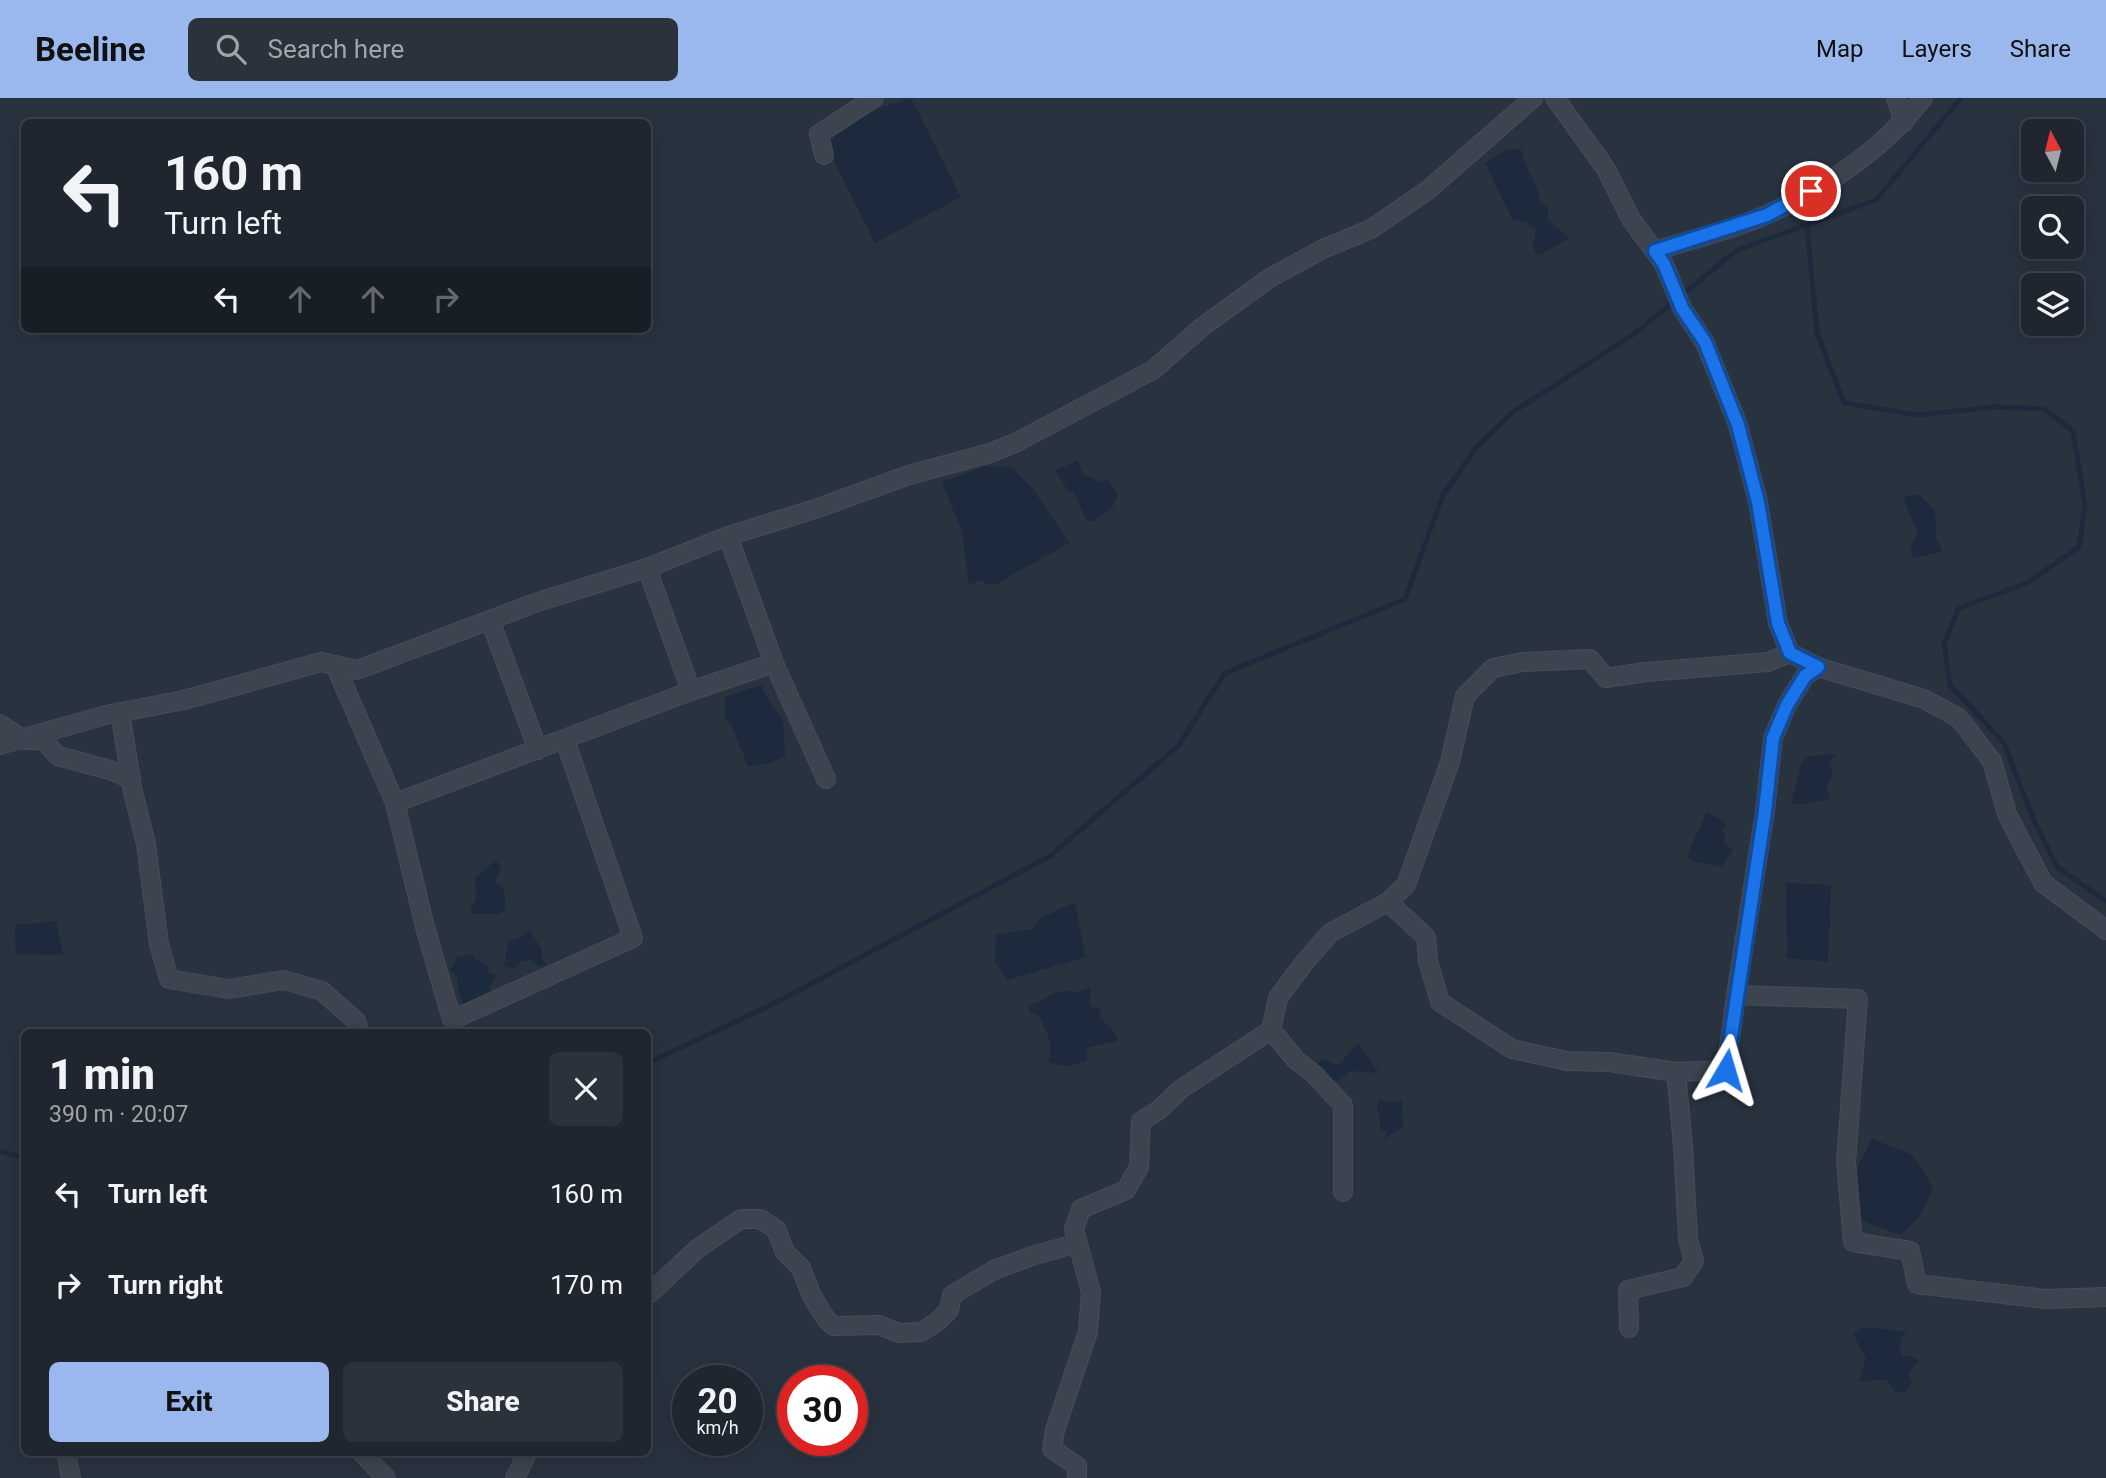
<!DOCTYPE html>
<meta charset="utf-8">
<style>
:root{--surface:#1f262f;--page:#2c323b;--text:#f1f3f6;--muted:#a1a5aa;--line:#3c434b;--accent:#9ab8ed}
body{margin:0;font-family:Roboto,sans-serif;background:var(--page);color:var(--text);height:100vh;display:flex;flex-direction:column;font-size:26px;white-space:nowrap}
*{box-sizing:border-box;margin:0}
p{font-size:23px;color:var(--muted)}
.icon{flex:none;width:38px;height:38px;fill:none;stroke:currentColor;stroke-width:2;stroke-linecap:round;stroke-linejoin:round}
.map{position:relative;flex:1;overflow:hidden}
.sheet{position:absolute;left:21px;top:931px;width:630px;height:427px;display:flex;flex-direction:column;background:var(--surface);border-radius:10px;box-shadow:0 4px 18px #0003,0 0 0 2px var(--line)}
.sheet>*{flex:none}
.guide{position:absolute;left:21px;top:21px;width:630px;height:214px;border-radius:10px;box-shadow:0 4px 18px #0003,0 0 0 2px var(--line);background:#1f262f;color:var(--text);overflow:hidden}
.needle{width:46px;rotate:353deg}
.tools{position:absolute;left:2021px;top:21px;display:grid;gap:14px}
.tools a{display:grid;place-items:center;width:63px;height:63px;border-radius:10px;background:var(--surface);box-shadow:0 4px 18px #0003,0 0 0 2px var(--line);font-size:35px}
.speed{position:absolute;left:672px;top:1267px;display:flex;gap:14px;font-size:35px;font-weight:700;text-align:center}
.speed>*{display:grid;place-content:center;width:91px;height:91px;border-radius:50%;background:var(--surface);box-shadow:0 4px 18px #0003,0 0 0 2px var(--line);line-height:1}
.speed small{font-size:18px;font-weight:400}
.speed .limit{border:10px solid #d22;background:#fff;color:#111}
.pin{position:absolute;display:grid;place-items:center;width:60px;height:60px;color:#fff;margin:-30px;border:4px solid #fff;border-radius:50%;box-shadow:0 2px 7px #0007}
.me{position:absolute;width:77px;margin:-38px;rotate:7deg;stroke-linejoin:round;filter:drop-shadow(0 0 5px #0008)}
.turn{display:flex;align-items:center;gap:24px;height:147px;padding:0 28px;font-size:32px}
.turn .icon{width:91px;height:91px;stroke-width:2.5}
.turn b{display:block;font-size:49px;line-height:60px}
.lanes{display:flex;align-items:center;height:66px;padding:0 28px;background:#0003;justify-content:center;gap:35px;direction:ltr}
.lanes .off{opacity:.35}
.round{display:grid;place-items:center;flex:none;width:74px;height:74px;border-radius:10px;background:var(--page)}
.summary{display:flex;align-items:center;justify-content:space-between;height:119px;padding:0 28px}
h1{font-size:42px;font-weight:800;line-height:52px}
.cta{display:flex;gap:14px;margin-top:auto;padding:14px 28px}
.cta a{flex:1;height:80px;border-radius:10px;background:var(--accent);color:#111;font-size:28px;font-weight:800;line-height:80px;text-align:center}
.cta a+a{background:var(--page);color:var(--text)}
ul{padding:0;list-style:none}
li{display:flex;align-items:center;gap:21px;height:91px;padding:0 28px}
li div{flex:1}
li b{display:block;font-size:26px}
li em{font-style:normal}
header{display:flex;align-items:center;gap:42px;box-sizing:border-box;height:98px;padding:0 35px;background:var(--accent);color:#111}
header strong{font-size:33px}
nav{display:flex;gap:38px;margin-inline-start:auto;font-size:24px}
.search{width:490px;height:63px;background:var(--page);display:flex;align-items:center;gap:18px;box-sizing:border-box;padding:0 24px;border-radius:10px;color:var(--muted);font-size:26px}
.map>svg:first-child{display:block}
</style>
<header>
<strong>Beeline</strong>
<div class="search"><svg class="icon" aria-label="search" viewBox="0 0 24 24"><circle cx="10" cy="10" r="6"/><path d="M15 15l6 6"/></svg>Search here</div>
<nav><a>Map</a><a>Layers</a><a>Share</a></nav>
</header>
<div class="map">
<svg width="2106" height="1380" viewBox="0 0 2106 1380">
<rect width="100%" height="100%" fill="#29323f"/>
<g fill="#1d293c">
<path d="M 911,0 L 961,99 L 875,145 L 826,48 L 833,33 L 882,9 Z"/>
<path d="M 1507,51 L 1521,51 C 1523,70 1538,82 1540,104 L 1548,110 L 1548,122 L 1569,140 L 1538,158 L 1533,149 L 1536,132 L 1526,124 L 1513,122 L 1485,65 Z"/>
<path d="M 1077,363 L 1084,378 L 1089,378 L 1099,384 L 1107,381 L 1118,398 L 1114,403 L 1113,409 L 1094,423 L 1087,423 L 1074,394 L 1069,394 L 1055,372 Z"/>
<path d="M 986,368 L 1013,370 L 1032,390 L 1069,445 L 998,485 L 989,487 L 981,482 L 969,487 L 962,434 L 942,384 Z"/>
<path d="M 1919,396 L 1935,412 L 1936,441 L 1943,453 L 1913,460 L 1911,446 L 1918,436 C 1915,423 1906,414 1904,399 Z"/>
<path d="M 761,587 L 773,610 L 783,622 L 785,658 L 768,666 L 748,668 L 732,628 L 725,620 L 725,599 Z"/>
<path d="M 1837,655 L 1829,665 L 1833,675 L 1826,690 L 1830,702 L 1791,707 L 1801,667 L 1806,659 Z"/>
<path d="M 1706,715 L 1721,721 L 1727,729 L 1722,733 L 1726,739 L 1723,744 L 1733,752 L 1721,769 L 1693,763 L 1688,758 C 1692,742 1700,731 1706,715 Z"/>
<path d="M 496,762 L 501,771 L 495,784 L 504,791 L 506,811 L 500,816 L 472,816 L 471,810 C 478,799 478,792 474,781 Z"/>
<path d="M 1786,785 L 1831,787 L 1828,864 L 1787,860 Z"/>
<path d="M 1075,804 L 1085,859 L 1008,882 L 995,863 L 996,836 L 1033,831 L 1041,820 Z"/>
<path d="M 56,823 L 63,857 L 16,856 L 15,827 Z"/>
<path d="M 529,831 L 542,852 L 541,858 L 546,868 L 539,869 L 533,862 L 521,863 L 513,871 L 504,868 L 508,844 L 523,838 Z"/>
<path d="M 469,857 L 474,857 L 475,861 L 487,867 L 488,873 L 492,877 L 499,876 L 494,880 L 488,897 L 471,903 L 468,907 L 463,906 L 458,892 L 457,879 L 450,872 L 458,858 L 462,859 Z"/>
<path d="M 1091,888 L 1089,905 L 1093,910 L 1101,911 L 1099,918 L 1115,935 L 1118,943 L 1090,949 L 1087,953 L 1087,962 C 1073,969 1062,969 1048,964 C 1054,943 1047,932 1036,915 L 1030,916 L 1028,907 C 1044,905 1047,897 1058,894 C 1074,890 1074,899 1091,888 Z"/>
<path d="M 1358,945 L 1379,975 L 1350,973 L 1342,981 L 1331,983 L 1316,969 L 1322,961 L 1338,968 Z"/>
<path d="M 1402,1001 L 1403,1028 L 1383,1042 L 1388,1035 L 1381,1031 L 1377,1008 L 1379,1002 L 1396,1005 Z"/>
<path d="M 1872,1041 L 1913,1057 L 1933,1090 L 1921,1116 L 1901,1137 L 1862,1123 L 1856,1072 Z"/>
<path d="M 1863,1229 L 1907,1234 L 1901,1240 L 1899,1252 L 1903,1258 L 1912,1259 L 1920,1263 L 1908,1275 L 1912,1285 L 1905,1294 L 1895,1293 L 1887,1282 L 1859,1283 L 1866,1260 L 1853,1236 Z"/>
</g>
<g fill="none" stroke-linecap="round" stroke-linejoin="round">
<g stroke="#1d293c" stroke-width="5">
<path d="M 1807,127 L 1817,235 L 1844,305 L 1916,317 L 1995,309 L 2044,311 L 2073,333 L 2085,407 L 2079,449 L 2027,485 L 1959,510 L 1944,545 L 1950,587 L 2004,645 L 2033,720 L 2057,769 L 2106,803"/>
<path d="M 648,965 L 775,905 L 1050,758 L 1178,648 L 1225,575 L 1405,501 L 1443,397 L 1476,350 L 1513,314 L 1634,236 L 1737,152 L 1876,102 L 1961,0"/>
<path d="M 0,1053 L 24,1060"/>
</g>
<g stroke="#464d58" stroke-width="20">
<g id="minor">
<path d="M 1555,0 L 1606,71 L 1631,121 L 1664,166 L 1682,210 L 1705,245 L 1738,327 L 1758,404 L 1778,525 L 1790,555 L 1818,569 L 1924,601 L 1959,620 L 1992,663 L 2007,716 L 2043,785 L 2106,832"/>
<path d="M 1896,0 L 1904,24"/>
<path d="M 824,57 L 819,36 L 874,0"/>
<path d="M 1655,153 C 1692,141 1733,132 1768,116 C 1827,89 1883,51 1923,0"/>
<path d="M 728,438 L 774,565 L 826,681"/>
<path d="M 647,470 L 691,593"/>
<path d="M 490,522 L 538,652"/>
<path d="M 335,567 L 395,705 L 425,829 L 452,922 L 633,840 L 565,642"/>
<path d="M 120,614 L 133,694 L 146,746 L 159,846 L 169,881 L 229,891 L 284,882 L 322,893 L 356,923 L 360,934"/>
<path d="M 0,626 L 24,642 L 43,642 L 58,658 L 110,672 L 131,681"/>
<path d="M 0,647 L 106,617 L 184,602 L 321,564 L 357,572 L 538,504 L 647,470 L 728,438 L 818,410 L 909,377 L 990,355 L 1015,345 L 1153,272 L 1202,229 L 1268,181 L 1323,151 L 1371,131 L 1428,92 L 1533,0"/>
<path d="M 395,705 L 691,593 L 774,565"/>
<path d="M 1388,804 L 1426,839 L 1428,863 L 1440,904 L 1512,951 L 1567,963 L 1609,964 L 1676,974 L 1726,972 L 1736,897 L 1858,901 L 1846,1064 L 1853,1144 L 1910,1153 L 1917,1186 L 2046,1201 L 2106,1199"/>
<path d="M 1736,897 L 1765,713 L 1773,640 L 1787,607 L 1805,578 L 1818,569"/>
<path d="M 1343,1094 L 1343,1007 L 1315,977 L 1296,962 L 1271,932 L 1278,900 L 1304,865 L 1330,835 L 1388,804 L 1406,787 L 1450,664 L 1465,598 L 1493,570 L 1523,564 L 1590,561 L 1606,580 L 1646,574 L 1768,564 L 1790,555"/>
<path d="M 648,1197 L 697,1151 L 741,1121 L 760,1121 L 776,1131 L 785,1154 L 801,1170 L 812,1198 L 826,1221 L 833,1228 L 879,1227 L 899,1235 L 921,1234 L 937,1224 L 949,1212 L 952,1197 L 994,1172 L 1032,1158 L 1078,1145"/>
<path d="M 1629,1230 L 1628,1192 L 1683,1179 L 1694,1163 L 1688,1141 L 1683,1047 L 1676,974"/>
<path d="M 66,1354 L 71,1380"/>
<path d="M 361,1354 L 386,1380"/>
<path d="M 515,1380 L 528,1354"/>
<path d="M 1077,1380 L 1077,1368 L 1052,1351 L 1055,1332 L 1088,1234 L 1091,1194 L 1074,1131 L 1081,1111 L 1126,1092 L 1139,1069 L 1141,1023 L 1159,1012 L 1181,991 L 1271,932"/>
</g>
</g>
<use href="#minor" stroke="#3d444f" stroke-width="18"/>
</g>
<g fill="none" stroke-linecap="round" stroke-linejoin="round">
<g stroke="#114b97" stroke-width="18">
<path id="route" d="M 1726,972 L 1765,713 L 1773,640 L 1787,607 L 1805,578 L 1818,569 L 1790,555 L 1778,525 L 1758,404 L 1738,327 L 1705,244 L 1682,210 L 1664,166 L 1655,153 L 1767,117 L 1811,93"/>
</g>
<use href="#route" stroke="#1a73e8" stroke-width="12"/>
</g>
</svg>
<div class="tools">
<a><svg class="needle" viewBox="-14 -14 28 28"><path d="M0-13l5 13h-10z" fill="#e53935"/><path d="M0 13l5-13h-10z" fill="#a1a5aa"/></svg></a>
<a><svg class="icon" aria-label="search" viewBox="0 0 24 24"><circle cx="10" cy="10" r="6"/><path d="M15 15l6 6"/></svg></a>
<a><svg class="icon" aria-label="layers" viewBox="0 0 24 24"><path d="M12 4l9 5-9 5-9-5zM3 14l9 5 9-5"/></svg></a>
</div>
<div class="speed"><div>20<small>km/h</small></div><div class="limit">30</div></div>
<div class="pin" style="left:1811px;top:93px;background:#d93025"><svg class="icon" aria-label="arrive" viewBox="0 0 24 24"><path d="M6 21V4h12l-3 4 3 4H6"/></svg></div>
<svg class="me" style="left:1726px;top:972px" viewBox="-20 -20 40 40"><path d="M0-17L14 15 0 8-14 15z" fill="#1a73e8" stroke="#fff" stroke-width="4"/></svg>
<div class="guide">
<div class="turn"><svg class="icon" aria-label="left" viewBox="0 0 24 24"><path d="M17 20v-9H6M10 6l-5 5 5 5"/></svg><div><b>160 m</b>Turn left</div></div>
<div class="lanes"><svg class="icon" aria-label="left" viewBox="0 0 24 24"><path d="M17 20v-9H6M10 6l-5 5 5 5"/></svg><svg class="icon off" aria-label="ahead" viewBox="0 0 24 24"><path d="M12 20V5M6 11l6-6 6 6"/></svg><svg class="icon off" aria-label="ahead" viewBox="0 0 24 24"><path d="M12 20V5M6 11l6-6 6 6"/></svg><svg class="icon off" aria-label="right" viewBox="0 0 24 24"><path d="M7 20v-9h11M14 6l5 5-5 5"/></svg></div>
</div>
<section class="sheet">
<div class="summary"><div><h1>1 min</h1><p>390 m · 20:07</p></div><a class="round"><svg class="icon" aria-label="close" viewBox="0 0 24 24"><path d="M6 6l12 12M18 6L6 18"/></svg></a></div>
<ul>
<li><svg class="icon" aria-label="left" viewBox="0 0 24 24"><path d="M17 20v-9H6M10 6l-5 5 5 5"/></svg><div><b>Turn left</b></div><em>160 m</em></li>
<li><svg class="icon" aria-label="right" viewBox="0 0 24 24"><path d="M7 20v-9h11M14 6l5 5-5 5"/></svg><div><b>Turn right</b></div><em>170 m</em></li>
</ul>
<div class="cta"><a>Exit</a><a>Share</a></div>
</section>
</div>
